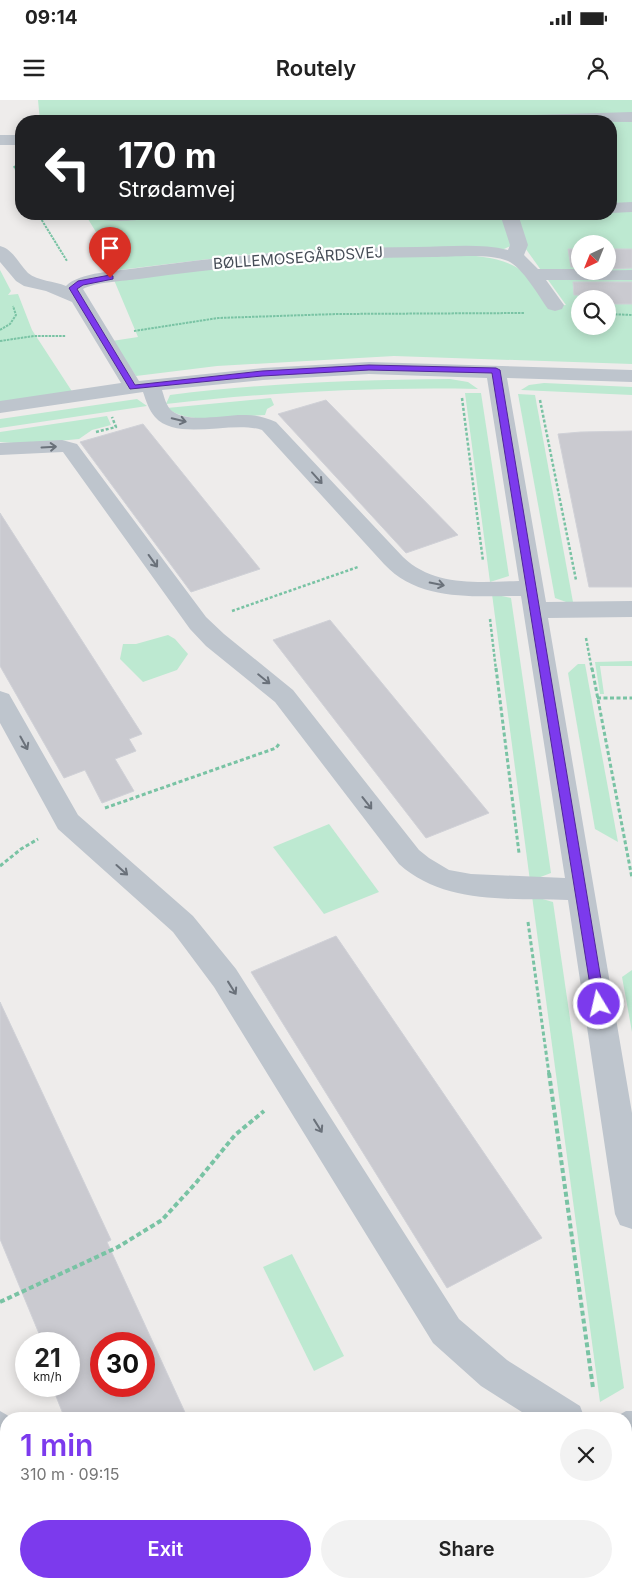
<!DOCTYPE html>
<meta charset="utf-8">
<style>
:root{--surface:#fff;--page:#f2f2f2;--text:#222;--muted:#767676;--accent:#7c3aed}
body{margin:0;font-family:Inter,sans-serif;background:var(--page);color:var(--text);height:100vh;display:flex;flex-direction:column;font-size:19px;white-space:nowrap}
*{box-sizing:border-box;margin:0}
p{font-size:16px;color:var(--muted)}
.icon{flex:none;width:28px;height:28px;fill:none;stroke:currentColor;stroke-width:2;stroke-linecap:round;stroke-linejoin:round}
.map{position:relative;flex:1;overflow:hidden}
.drawer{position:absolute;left:0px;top:1312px;width:632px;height:176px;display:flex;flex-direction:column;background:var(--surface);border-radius:20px 20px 0 0;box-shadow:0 2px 12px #0003}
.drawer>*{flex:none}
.guide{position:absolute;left:15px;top:15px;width:602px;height:105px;border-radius:20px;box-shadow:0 2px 12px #0003;background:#202124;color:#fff;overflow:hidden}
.needle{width:32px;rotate:223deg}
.buttons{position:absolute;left:571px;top:135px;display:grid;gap:10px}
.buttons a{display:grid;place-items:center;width:45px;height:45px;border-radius:50%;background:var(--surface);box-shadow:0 2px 12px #0003;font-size:25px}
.speed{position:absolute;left:15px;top:1232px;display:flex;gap:10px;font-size:25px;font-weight:700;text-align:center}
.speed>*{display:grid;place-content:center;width:65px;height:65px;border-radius:50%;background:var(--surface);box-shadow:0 2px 12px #0003;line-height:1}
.speed small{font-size:12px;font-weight:400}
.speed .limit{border:8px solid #d22;background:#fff;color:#111}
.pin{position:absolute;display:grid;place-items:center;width:42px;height:42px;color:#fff;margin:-51px -21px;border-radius:50% 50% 50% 0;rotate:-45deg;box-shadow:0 0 5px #0007}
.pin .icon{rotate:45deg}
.me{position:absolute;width:55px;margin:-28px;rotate:351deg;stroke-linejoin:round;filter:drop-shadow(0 0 4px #0008)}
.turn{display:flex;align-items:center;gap:18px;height:105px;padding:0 20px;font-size:22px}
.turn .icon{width:65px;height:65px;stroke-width:2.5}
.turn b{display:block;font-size:35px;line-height:42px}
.round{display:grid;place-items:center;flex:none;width:52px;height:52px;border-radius:26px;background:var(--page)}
.summary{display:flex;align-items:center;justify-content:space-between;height:85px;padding:0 20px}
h1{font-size:30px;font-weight:600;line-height:38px;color:var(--accent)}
.cta{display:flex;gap:10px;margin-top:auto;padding:10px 20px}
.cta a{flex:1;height:58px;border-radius:30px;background:var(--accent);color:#fff;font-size:20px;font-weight:600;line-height:58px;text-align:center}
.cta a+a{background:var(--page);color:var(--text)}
.status{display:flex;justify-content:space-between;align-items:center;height:35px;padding:0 25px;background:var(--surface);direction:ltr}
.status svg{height:14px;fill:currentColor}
header{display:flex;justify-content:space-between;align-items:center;height:65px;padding:0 20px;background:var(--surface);font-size:22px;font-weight:600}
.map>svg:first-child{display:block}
</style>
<div class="status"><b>09:14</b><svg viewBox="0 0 49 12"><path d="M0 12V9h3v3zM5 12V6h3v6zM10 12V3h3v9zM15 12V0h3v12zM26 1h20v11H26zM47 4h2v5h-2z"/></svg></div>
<header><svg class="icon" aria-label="menu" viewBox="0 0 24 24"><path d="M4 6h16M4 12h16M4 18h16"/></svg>Routely<svg class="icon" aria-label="person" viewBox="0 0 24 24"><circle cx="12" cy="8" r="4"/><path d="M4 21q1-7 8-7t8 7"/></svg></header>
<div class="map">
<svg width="632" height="1488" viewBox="0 0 632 1488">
<rect width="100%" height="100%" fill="#eeeceb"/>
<path fill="#dfdddd" d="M 0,1409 L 6,1427 L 6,1482 L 27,1483 L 29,1488 L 0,1488 Z"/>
<g fill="#bde9d1" fill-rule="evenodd">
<path d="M 38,0 L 632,0 L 632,264 L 394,256 L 217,266 L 136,276 L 112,241 L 138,237 L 114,180 C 214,167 314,157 415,156 C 448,156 486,151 516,167 C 530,175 541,193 551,206 L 566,205 L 523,145 L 513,145 L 504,149 L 359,148 L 242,155 L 119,170 L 85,114 L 611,114 L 611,21 L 40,21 ZM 580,144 L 608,144 L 608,171 L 580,171 ZM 580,199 L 608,199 L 608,226 L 580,226 Z"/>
<path d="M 0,170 L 11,191 L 8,195 L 18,194 L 32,230 L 75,296 L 0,307 Z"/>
<path d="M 450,279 L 468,282 L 478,289 C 373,287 270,292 166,304 L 170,295 C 263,283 356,280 450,279 Z"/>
<path d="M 544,283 L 632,287 L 632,295 L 521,290 L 529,285 Z"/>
<path d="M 465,293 L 481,293 L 509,476 L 490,482 Z"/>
<path d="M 518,294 L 535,295 L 573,502 L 566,502 L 555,498 Z"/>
<path d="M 271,298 L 274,305 L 267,309 L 265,315 C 238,316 189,326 167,308 Z"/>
<path d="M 137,299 L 147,306 L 0,328 L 0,319 Z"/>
<path d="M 107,316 L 111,325 L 92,330 L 79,339 L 27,344 L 0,342 L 0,332 Z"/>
<path d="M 492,494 L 511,498 L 551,773 L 530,781 Z"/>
<path d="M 168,535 L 175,539 L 188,554 L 177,570 L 143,582 L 120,559 L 123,544 L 136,544 Z"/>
<path d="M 632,561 L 632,566 L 600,566 L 604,594 L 600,594 L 595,562 Z"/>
<path d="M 578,564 L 585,564 L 618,742 L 595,729 L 568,573 Z"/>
<path d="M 329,724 L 379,792 L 324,814 L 273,747 Z"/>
<path d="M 532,796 L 553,802 L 624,1288 L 600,1302 Z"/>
<path d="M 632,870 L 632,932 L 622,877 Z"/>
<path d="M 292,1154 L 344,1256 L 314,1271 L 263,1167 Z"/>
<path d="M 626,1366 L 632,1366 L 632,1488 L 625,1488 L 624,1483 L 626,1482 Z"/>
</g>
<g fill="#cacad0" stroke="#d0d1d7" fill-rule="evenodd">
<path d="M 568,149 L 580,149 L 580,167 L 571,167 Z"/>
<path d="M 608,149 L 632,149 L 632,168 L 608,169 Z"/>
<path d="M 573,182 L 632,182 L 632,204 L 608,204 L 608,199 L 580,199 L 580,203 L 579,195 L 574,195 Z"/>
<path d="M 326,300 L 458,435 L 406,453 L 278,314 Z"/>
<path d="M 143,324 L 260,469 L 191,492 L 80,342 Z"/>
<path d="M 632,331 L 632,487 L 589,487 L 558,334 L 581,332 Z"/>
<path d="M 0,413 L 142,634 L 129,639 L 136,651 L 115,659 L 134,691 L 102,703 L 85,670 L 64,678 L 0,566 Z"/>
<path d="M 330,520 L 489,713 L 426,738 L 273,540 Z"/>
<path d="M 336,836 L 542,1138 L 447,1188 L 251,872 Z"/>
<path d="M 0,902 L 111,1140 L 107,1142 L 188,1319 L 65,1319 L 52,1286 L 69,1286 L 69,1244 L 35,1244 L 33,1239 L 40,1236 L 0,1139 ZM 101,1244 L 144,1244 L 144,1286 L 101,1286 Z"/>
</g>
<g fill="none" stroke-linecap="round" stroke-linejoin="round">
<g stroke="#79c3a4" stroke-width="2" stroke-dasharray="2.5 1" stroke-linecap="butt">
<path d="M 14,66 L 21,81"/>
<path d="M 38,114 L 67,161"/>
<path d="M 608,214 L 632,215"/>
<path d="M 0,230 L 10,224 L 16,215 L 13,206"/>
<path d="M 134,231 L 218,218 L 337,214 L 524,213"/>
<path d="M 0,241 L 34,236 L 66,236"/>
</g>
<g stroke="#79c3a4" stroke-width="2.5" stroke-dasharray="3 2" stroke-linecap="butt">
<path d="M 462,298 L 483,461"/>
<path d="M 540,300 L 576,480"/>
<path d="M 96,332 L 116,327 L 112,317"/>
<path d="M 232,511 L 358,467"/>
<path d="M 490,519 L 496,570"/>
<path d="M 586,538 L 592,570"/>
</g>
<g stroke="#79c3a4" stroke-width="3" stroke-dasharray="4 2.5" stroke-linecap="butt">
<path d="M 496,568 L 519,753"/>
<path d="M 592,568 L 632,778"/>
<path d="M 597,598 L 632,598"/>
<path d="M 105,708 L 276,648 L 279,644"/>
<path d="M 0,766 L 21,749 L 38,739"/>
<path d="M 528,822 L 549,974"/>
</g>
<g stroke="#79c3a4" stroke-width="4" stroke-dasharray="5 3" stroke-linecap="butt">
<path d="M 549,973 L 593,1288"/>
<path d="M 0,1202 L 118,1147 L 162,1120 L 195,1084 L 235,1035 L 264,1011"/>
<path d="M 616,1482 L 617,1488"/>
</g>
<g fill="#bec5cd" fill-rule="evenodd">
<path d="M 632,12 L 632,22 L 493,21 L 495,18 L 501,16 Z"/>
<rect x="0" y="35" width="21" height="10"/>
<path d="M 632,102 L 632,112 L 611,113 L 611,103 Z"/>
<path d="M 88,114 L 152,114 L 149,118 C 131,122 109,122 91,118 Z"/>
<path d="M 500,114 L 518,114 L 528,145 L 524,155 L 538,169 L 580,169 L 580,171 L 632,170 L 632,180 L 546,180 L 564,205 L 562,209 L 555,211 L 548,209 C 538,195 523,168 508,161 C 489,153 454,157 433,157 C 334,158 236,165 139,179 C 124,181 95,182 83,189 L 139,281 L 263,268 L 369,262 L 632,270 L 632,282 L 507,278 L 546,502 L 632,501 L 632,517 L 548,518 L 632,1013 L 632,1129 L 620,1125 L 615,1114 L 568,800 C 512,798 444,805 399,764 L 275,602 L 206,546 L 190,529 L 63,352 L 0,355 L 0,343 L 62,340 L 77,344 L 206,517 L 224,534 L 293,590 L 419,750 L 429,758 L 449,770 L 471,774 L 565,778 L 521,496 C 475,496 419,502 384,464 L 262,330 C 232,320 177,342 155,317 C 149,310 146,301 143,292 L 0,313 L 0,301 L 121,283 L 72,202 L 46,191 L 24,186 L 16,181 L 0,162 L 0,146 C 13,149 19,164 28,173 C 38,181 54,181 66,186 C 79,172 119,171 138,168 C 231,155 324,147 417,147 C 447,147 479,143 508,150 L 510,145 ZM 369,274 L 487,278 L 519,481 C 479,482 434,487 403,457 L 276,322 C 266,318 257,315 246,315 C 225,314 189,324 172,311 C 166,306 164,296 162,290 L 263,280 Z"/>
<path d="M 0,591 L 9,594 L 78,715 L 193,816 L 236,869 L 459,1219 L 507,1260 L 580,1306 L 585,1319 L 533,1319 L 481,1286 L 433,1243 L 214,887 L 173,832 L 58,729 L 0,623 Z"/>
<path d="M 0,1311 L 14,1319 L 6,1319 L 6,1366 L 0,1363 Z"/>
<path d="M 626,1311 L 632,1311 L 632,1349 L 626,1349 L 626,1319 L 612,1319 Z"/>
<path d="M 36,1482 L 76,1482 L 78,1488 L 38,1488 Z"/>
</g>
</g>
<defs><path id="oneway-shaft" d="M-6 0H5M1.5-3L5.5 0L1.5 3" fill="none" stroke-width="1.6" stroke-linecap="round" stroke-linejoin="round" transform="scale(1.25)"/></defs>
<g stroke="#6a717a">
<use href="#oneway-shaft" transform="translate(179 320) rotate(14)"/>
<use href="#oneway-shaft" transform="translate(49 347) rotate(-3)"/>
<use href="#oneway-shaft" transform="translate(317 378) rotate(48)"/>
<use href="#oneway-shaft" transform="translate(153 461) rotate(54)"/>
<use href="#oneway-shaft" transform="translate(437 484) rotate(11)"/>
<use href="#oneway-shaft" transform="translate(264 579) rotate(39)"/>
<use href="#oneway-shaft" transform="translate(24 643) rotate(61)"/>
<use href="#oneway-shaft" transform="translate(367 703) rotate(52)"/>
<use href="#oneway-shaft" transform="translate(122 770) rotate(42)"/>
<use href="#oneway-shaft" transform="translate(232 888) rotate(58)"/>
<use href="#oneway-shaft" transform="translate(318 1026) rotate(58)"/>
</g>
<path fill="#7c3aed" stroke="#51269a" d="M 110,175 L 113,176 L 113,179 L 83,185 L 77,189 L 135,285 L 262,271 L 369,265 L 496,268 L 500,270 L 605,904 L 604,908 L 599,910 L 595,908 L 593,904 L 492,273 L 369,270 L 262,276 L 130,289 L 69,188 L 78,181 Z"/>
<g text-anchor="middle" stroke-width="4.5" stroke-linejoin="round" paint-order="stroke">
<g font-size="15" fill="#464d57" stroke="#fff">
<text transform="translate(298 158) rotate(-4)" y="5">BØLLEMOSEGÅRDSVEJ</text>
</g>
</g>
</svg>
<div class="buttons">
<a><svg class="needle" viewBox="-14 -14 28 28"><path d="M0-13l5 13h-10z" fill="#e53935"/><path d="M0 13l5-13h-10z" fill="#767676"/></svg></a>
<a><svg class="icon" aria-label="search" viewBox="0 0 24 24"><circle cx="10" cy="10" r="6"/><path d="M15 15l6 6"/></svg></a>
</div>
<div class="speed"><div>21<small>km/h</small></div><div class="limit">30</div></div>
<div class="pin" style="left:110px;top:178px;background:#d93025"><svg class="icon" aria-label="arrive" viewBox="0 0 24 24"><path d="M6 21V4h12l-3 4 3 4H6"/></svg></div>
<svg class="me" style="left:599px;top:904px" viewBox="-20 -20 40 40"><circle r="17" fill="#7c3aed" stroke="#fff" stroke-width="3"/><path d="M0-11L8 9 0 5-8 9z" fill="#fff"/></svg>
<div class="guide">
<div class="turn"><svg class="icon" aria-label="left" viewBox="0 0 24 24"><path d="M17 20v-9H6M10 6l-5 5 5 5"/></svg><div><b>170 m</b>Strødamvej</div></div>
</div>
<section class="drawer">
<div class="summary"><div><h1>1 min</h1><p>310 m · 09:15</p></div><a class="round"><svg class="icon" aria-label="close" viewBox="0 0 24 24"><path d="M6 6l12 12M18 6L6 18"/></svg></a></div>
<div class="cta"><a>Exit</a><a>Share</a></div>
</section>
</div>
